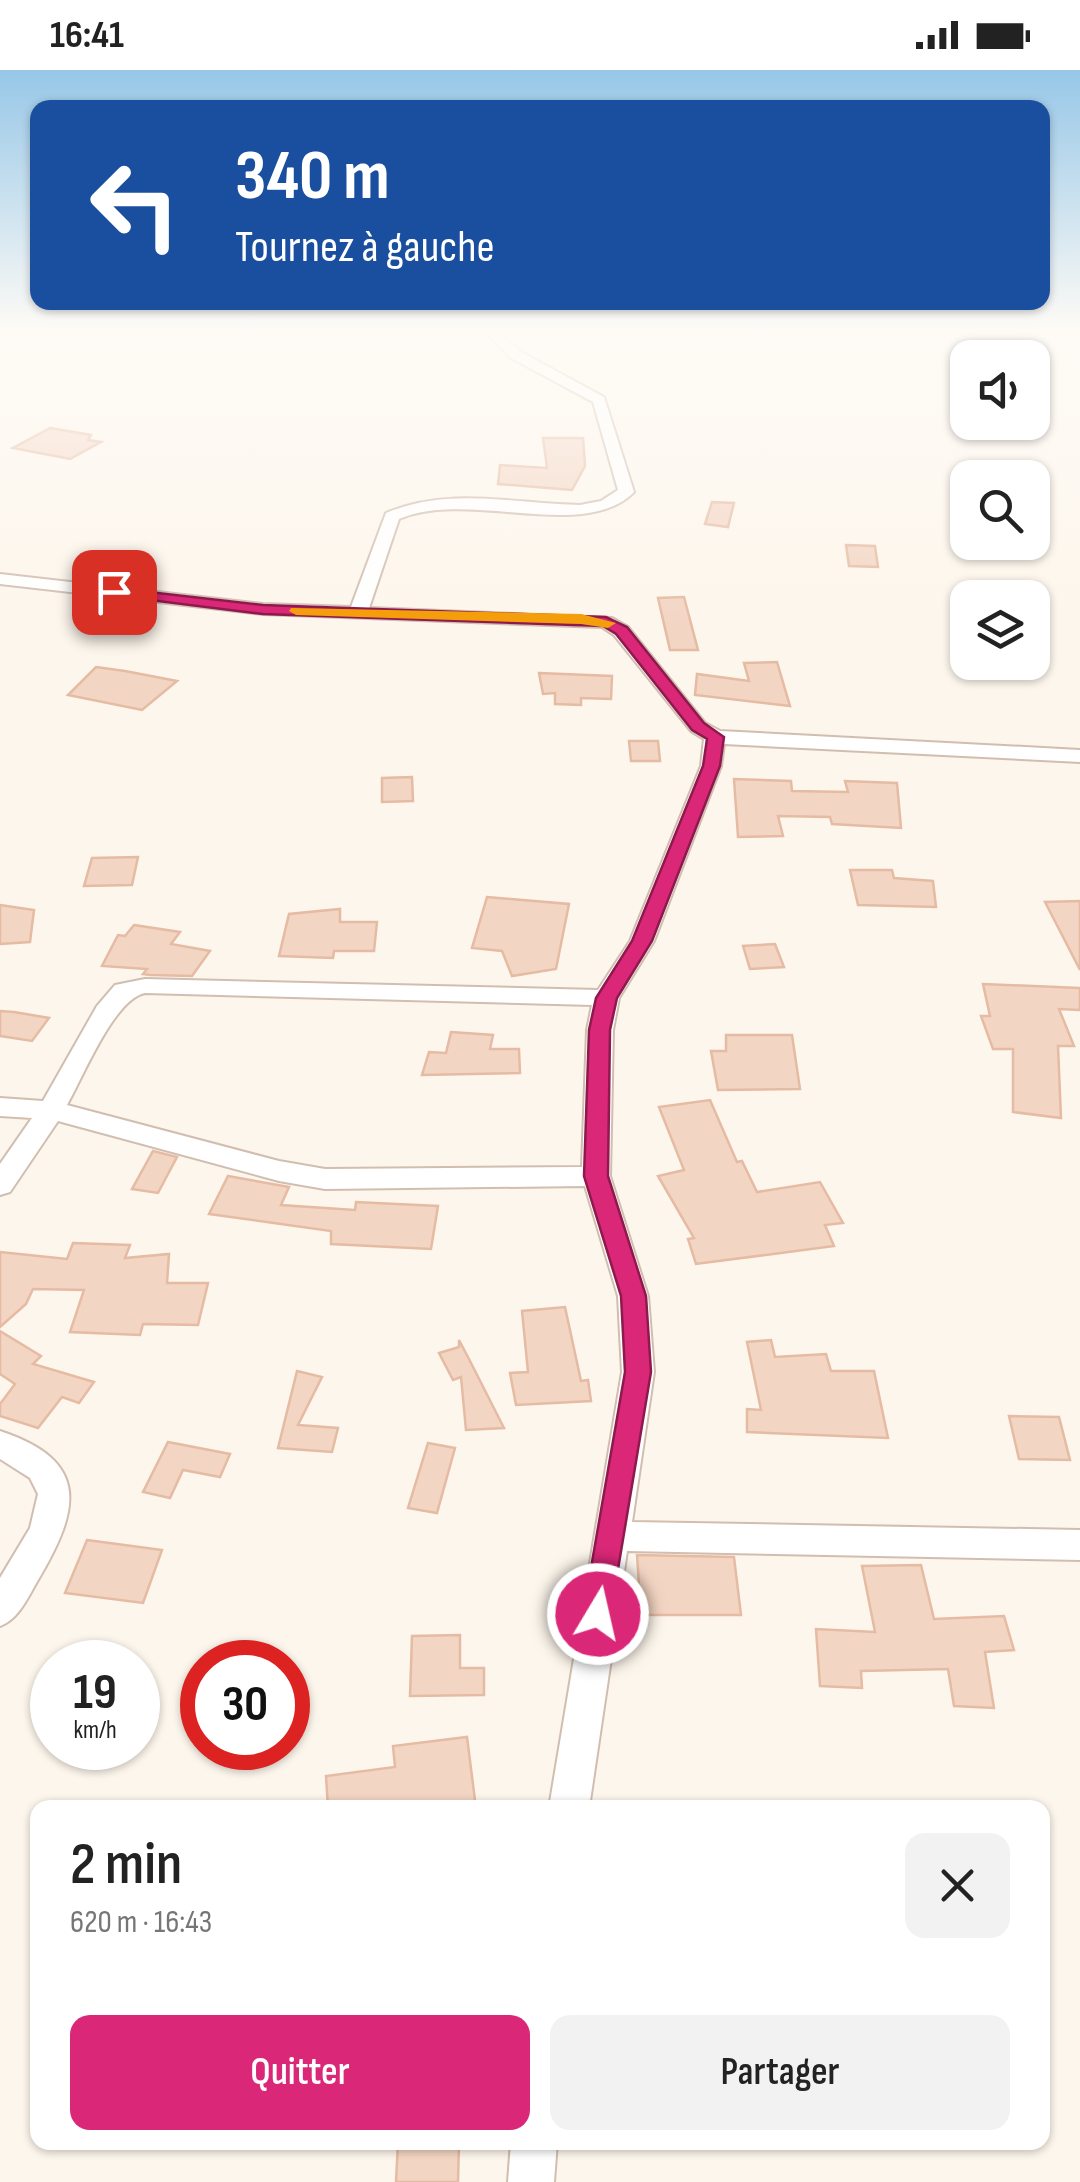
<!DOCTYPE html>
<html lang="fr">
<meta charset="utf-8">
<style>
:root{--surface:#fff;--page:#f2f2f2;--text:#222;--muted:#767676;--accent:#db2777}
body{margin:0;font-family:"Sofia Sans Condensed",sans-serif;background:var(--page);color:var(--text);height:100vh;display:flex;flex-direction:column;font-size:38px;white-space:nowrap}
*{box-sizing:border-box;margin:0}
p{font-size:32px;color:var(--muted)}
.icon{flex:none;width:55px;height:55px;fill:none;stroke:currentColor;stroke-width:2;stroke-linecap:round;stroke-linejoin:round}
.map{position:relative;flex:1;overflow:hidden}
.drawer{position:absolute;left:30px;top:1730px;width:1020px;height:350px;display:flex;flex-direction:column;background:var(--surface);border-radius:20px;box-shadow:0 2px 8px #0004}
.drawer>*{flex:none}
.hud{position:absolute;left:30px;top:30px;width:1020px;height:210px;border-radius:20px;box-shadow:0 2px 8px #0004;background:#1a4fa0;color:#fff;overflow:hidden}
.tools{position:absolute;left:950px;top:270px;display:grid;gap:20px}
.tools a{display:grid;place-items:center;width:100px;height:100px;border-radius:20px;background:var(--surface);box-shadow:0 2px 8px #0004;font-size:50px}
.speed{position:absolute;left:30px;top:1570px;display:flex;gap:20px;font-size:50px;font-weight:700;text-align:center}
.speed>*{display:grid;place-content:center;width:130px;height:130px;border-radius:50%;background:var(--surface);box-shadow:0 2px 8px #0004;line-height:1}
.speed small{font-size:25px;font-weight:400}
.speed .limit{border:15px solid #d22;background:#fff;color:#111}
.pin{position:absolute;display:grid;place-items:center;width:85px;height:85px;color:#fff;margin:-42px;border-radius:20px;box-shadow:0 5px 15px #0006}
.me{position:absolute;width:110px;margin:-55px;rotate:9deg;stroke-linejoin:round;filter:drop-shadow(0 0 8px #0008)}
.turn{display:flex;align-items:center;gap:35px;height:210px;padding:0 40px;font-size:45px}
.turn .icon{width:130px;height:130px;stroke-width:2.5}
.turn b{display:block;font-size:70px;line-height:85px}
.round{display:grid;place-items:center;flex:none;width:105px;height:105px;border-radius:20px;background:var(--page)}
.summary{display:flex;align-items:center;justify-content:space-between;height:170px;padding:0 40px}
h1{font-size:60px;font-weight:600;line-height:75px}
.primary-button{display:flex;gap:20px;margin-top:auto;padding:20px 40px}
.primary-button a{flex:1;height:115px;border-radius:20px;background:var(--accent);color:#fff;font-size:40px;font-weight:600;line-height:115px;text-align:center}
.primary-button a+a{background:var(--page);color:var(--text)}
.status{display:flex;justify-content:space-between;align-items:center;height:70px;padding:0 50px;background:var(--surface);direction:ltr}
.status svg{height:28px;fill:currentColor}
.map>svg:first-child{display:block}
</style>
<div class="status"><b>16:41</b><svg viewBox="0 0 49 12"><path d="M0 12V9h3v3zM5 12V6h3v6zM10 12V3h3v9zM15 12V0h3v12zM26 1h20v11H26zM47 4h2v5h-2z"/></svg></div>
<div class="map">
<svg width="1080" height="2112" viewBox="0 0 1080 2112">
<rect width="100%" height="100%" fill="#fdf6ec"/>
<g fill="#f3d5c3" stroke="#e6bba3" stroke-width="2.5">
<path d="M 50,358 L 91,365 L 88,370 L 101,372 L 70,389 L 13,378 Z"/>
<path d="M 543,368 L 583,368 L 585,396 L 572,420 L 498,414 L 500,395 L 547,398 Z"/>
<path d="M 712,432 L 734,433 L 728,457 L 705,454 Z"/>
<path d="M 846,475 L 875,476 L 878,497 L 849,496 Z"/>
<path d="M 684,527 L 698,580 L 670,580 L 658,528 Z"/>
<path d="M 777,592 L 790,636 L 695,625 L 697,604 L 749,611 L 744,593 Z"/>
<path d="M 96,597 L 125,601 L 177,611 L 142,640 L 68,625 Z"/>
<path d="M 539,603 L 612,606 L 611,629 L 581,628 L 581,635 L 555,634 L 555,623 L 543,624 Z"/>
<path d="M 629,671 L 658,671 L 660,691 L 631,691 Z"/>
<path d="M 412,707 L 413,731 L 382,732 L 382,708 Z"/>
<path d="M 734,709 L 791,711 L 792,721 L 848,722 L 845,711 L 897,713 L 901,758 L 832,754 L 830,747 L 778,746 L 783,766 L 738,767 Z"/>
<path d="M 138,787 L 132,815 L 84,816 L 92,788 Z"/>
<path d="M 850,800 L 892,800 L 894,808 L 933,811 L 936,837 L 858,835 Z"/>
<path d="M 487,827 L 569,834 L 556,899 L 512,906 L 502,881 L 472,878 Z"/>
<path d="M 1080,831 L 1080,900 L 1045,832 Z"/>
<path d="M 0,835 L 34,840 L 30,872 L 0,874 Z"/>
<path d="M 340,839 L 340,852 L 377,852 L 374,881 L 334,881 L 333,888 L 279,886 L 289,844 Z"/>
<path d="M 134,855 L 180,862 L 171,874 L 210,881 L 192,906 L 150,905 L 143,904 L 147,899 L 102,896 L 118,865 L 125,866 Z"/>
<path d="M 775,874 L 784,897 L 750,899 L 743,876 Z"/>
<path d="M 983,914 L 1080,918 L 1080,940 L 1059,939 L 1074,976 L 1058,976 L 1061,1048 L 1013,1042 L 1013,979 L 993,979 L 981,946 L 990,946 Z"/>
<path d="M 0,941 L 14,942 L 49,948 L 32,971 L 0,966 Z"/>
<path d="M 451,962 L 493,965 L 490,979 L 519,979 L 520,1003 L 422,1005 L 429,982 L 446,983 Z"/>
<path d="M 726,965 L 792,965 L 800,1019 L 718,1020 L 711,981 L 726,981 Z"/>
<path d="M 710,1030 L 737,1092 L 742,1091 L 757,1122 L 820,1112 L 843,1153 L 825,1155 L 834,1176 L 696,1194 L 688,1169 L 694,1168 L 658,1106 L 684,1100 L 659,1037 Z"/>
<path d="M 153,1081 L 177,1087 L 158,1123 L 132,1119 Z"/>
<path d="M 228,1106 L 289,1117 L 281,1135 L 355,1140 L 356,1132 L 438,1136 L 431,1179 L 331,1174 L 331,1161 L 209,1144 Z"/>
<path d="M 73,1173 L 130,1175 L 125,1188 L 169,1184 L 167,1213 L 208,1213 L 198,1255 L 143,1254 L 140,1265 L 70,1262 L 84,1220 L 33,1219 L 26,1234 L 0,1257 L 0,1182 L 67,1189 Z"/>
<path d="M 565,1237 L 581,1311 L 588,1310 L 591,1331 L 516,1335 L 510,1303 L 528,1302 L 522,1241 Z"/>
<path d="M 0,1261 L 41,1286 L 33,1294 L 94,1312 L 79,1333 L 62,1327 L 38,1358 L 0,1346 L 0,1334 L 15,1314 L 0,1304 Z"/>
<path d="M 459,1270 L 469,1289 L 504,1358 L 466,1360 L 461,1307 L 453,1310 L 439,1283 L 459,1277 Z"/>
<path d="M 771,1270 L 775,1287 L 826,1284 L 831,1301 L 874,1301 L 888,1368 L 747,1362 L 747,1339 L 761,1340 L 747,1272 Z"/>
<path d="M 297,1301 L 322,1307 L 298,1355 L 338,1358 L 332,1382 L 278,1378 Z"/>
<path d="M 1009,1346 L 1059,1347 L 1070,1390 L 1019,1389 Z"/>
<path d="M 168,1372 L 230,1384 L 220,1407 L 183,1400 L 170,1428 L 143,1422 Z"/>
<path d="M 428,1373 L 455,1378 L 437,1443 L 408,1438 Z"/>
<path d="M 87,1470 L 162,1480 L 143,1533 L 65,1523 Z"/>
<path d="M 637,1485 L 734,1487 L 741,1545 L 641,1545 Z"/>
<path d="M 921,1495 L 934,1549 L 1004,1546 L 1014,1580 L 985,1582 L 994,1638 L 954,1636 L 948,1599 L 861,1601 L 862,1618 L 820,1616 L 816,1559 L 875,1562 L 862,1496 Z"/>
<path d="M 460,1565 L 460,1598 L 484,1598 L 484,1625 L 410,1626 L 412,1566 Z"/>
<path d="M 467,1667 L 476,1738 L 328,1738 L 326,1706 L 395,1697 L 393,1676 Z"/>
<path d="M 398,2072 L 459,2072 L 458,2112 L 396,2112 Z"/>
</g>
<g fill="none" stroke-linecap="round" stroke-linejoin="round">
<g stroke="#d1beb0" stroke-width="4">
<g id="street">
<path d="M 483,260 L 496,260 L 521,282 L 604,327 L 634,422 C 583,473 470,419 399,449 L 369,538 L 612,548 L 628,557 L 705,653 L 720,661 L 1080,680 L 1080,692 L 724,674 L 721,696 L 654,871 L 619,928 L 613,960 L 610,1106 L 648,1226 L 654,1302 L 632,1452 L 1080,1460 L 1080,1490 L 627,1481 L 589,1738 L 549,1738 L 622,1302 L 618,1226 L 585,1116 L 325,1119 L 279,1111 L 58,1051 L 10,1122 L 0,1125 L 0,1094 L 32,1048 L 0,1046 L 0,1028 L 43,1031 L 97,936 L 115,915 L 145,909 L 598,920 L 630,871 L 701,696 L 704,669 L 691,661 L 614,565 L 602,557 L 263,544 L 0,514 L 0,504 L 263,534 L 351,537 L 386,443 C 450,416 514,434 580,435 L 601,431 L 618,420 L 593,332 L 511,288 ZM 145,923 L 592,935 L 587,960 L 582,1097 L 325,1099 L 279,1091 L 67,1035 C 83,1007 114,929 145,923 Z"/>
<path d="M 0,1361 C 91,1391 80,1439 38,1510 C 28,1527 19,1549 0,1556 L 0,1508 L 30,1458 L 38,1424 L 30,1408 L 0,1389 Z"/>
<path d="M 511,2072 L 557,2072 L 554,2112 L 508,2112 Z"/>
</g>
</g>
<use href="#street" fill="#fff" fill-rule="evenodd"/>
</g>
<linearGradient id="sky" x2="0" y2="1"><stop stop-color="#97c7e8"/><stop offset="0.47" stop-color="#fefbf6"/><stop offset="1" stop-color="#fefbf6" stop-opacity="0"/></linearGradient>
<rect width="1080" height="555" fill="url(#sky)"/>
<path fill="#db2777" stroke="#8e194d" stroke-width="2.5" d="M 114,518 L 263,535 L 606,547 L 627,557 L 704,653 L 724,667 L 720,696 L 652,871 L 617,928 L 610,960 L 608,1106 L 646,1226 L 651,1302 L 609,1553 L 598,1557 L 588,1553 L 583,1544 L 625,1302 L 621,1226 L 584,1106 L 589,960 L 596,928 L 632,871 L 703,696 L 707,669 L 692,660 L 616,564 L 603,556 L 263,544 L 109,525 L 109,519 Z"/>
<path fill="#f59e0b" d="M 291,538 L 581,544 L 616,553 L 608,558 L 581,554 L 296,545 L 289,541 Z"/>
</svg>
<div class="tools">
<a><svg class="icon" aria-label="sound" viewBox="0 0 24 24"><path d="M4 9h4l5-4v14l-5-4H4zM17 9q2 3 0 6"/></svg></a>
<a><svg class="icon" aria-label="search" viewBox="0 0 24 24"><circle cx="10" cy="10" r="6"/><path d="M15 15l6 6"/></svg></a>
<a><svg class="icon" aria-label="layers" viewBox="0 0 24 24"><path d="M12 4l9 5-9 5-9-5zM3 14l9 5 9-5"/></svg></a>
</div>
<div class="speed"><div>19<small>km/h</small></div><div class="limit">30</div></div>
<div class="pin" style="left:114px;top:522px;background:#d93025"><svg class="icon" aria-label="arrive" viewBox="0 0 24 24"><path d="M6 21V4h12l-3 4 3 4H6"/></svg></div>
<svg class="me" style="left:598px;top:1544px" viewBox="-20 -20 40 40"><circle r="17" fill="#db2777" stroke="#fff" stroke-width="3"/><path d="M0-11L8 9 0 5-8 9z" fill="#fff"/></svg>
<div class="hud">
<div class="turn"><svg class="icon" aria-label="left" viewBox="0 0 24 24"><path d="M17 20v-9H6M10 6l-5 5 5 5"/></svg><div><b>340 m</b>Tournez à gauche</div></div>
</div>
<section class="drawer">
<div class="summary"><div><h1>2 min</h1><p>620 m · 16:43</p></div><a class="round"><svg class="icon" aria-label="close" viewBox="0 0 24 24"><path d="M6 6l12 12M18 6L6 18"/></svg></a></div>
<div class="primary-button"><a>Quitter</a><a>Partager</a></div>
</section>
</div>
